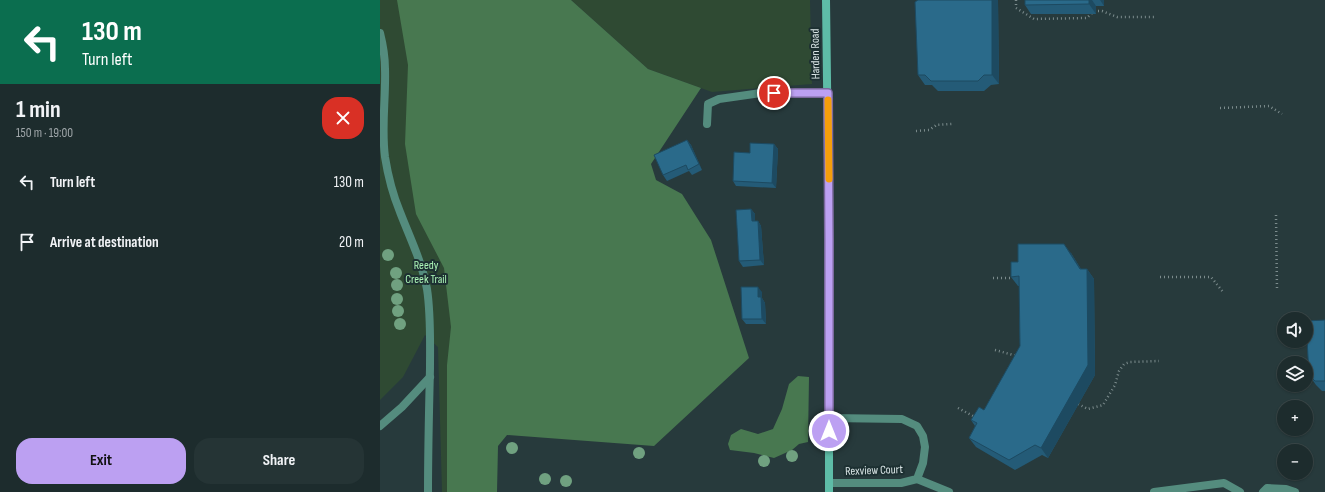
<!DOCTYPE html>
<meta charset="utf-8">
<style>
:root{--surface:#1d2c2d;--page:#253435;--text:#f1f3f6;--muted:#a0a7aa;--line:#3b4849;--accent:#bca0f2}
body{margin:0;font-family:"Sofia Sans Condensed",sans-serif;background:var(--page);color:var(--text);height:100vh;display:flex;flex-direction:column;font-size:15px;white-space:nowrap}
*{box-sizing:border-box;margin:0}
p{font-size:13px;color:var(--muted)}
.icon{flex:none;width:22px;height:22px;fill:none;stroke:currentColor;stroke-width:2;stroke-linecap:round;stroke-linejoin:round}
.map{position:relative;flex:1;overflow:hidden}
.details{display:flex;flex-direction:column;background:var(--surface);width:380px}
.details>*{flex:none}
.top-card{background:#0b6e4f;color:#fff;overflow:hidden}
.buttons{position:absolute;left:897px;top:312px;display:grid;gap:8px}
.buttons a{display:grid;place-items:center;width:36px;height:36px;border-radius:50%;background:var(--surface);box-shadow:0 1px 3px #0004,0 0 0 1px var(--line);font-size:20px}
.pin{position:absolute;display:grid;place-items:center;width:34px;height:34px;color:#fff;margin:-17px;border:2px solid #fff;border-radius:50%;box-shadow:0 1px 4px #0007}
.me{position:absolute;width:44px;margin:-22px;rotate:0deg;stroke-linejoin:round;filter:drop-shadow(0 0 3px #0008)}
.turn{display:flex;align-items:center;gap:14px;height:84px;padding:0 16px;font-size:18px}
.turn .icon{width:52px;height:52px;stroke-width:2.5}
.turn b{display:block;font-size:28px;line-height:34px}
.round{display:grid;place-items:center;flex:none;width:42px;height:42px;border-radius:16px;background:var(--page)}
.summary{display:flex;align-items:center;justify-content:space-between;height:68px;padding:0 16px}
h1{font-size:24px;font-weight:700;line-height:30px}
.primary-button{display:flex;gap:8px;margin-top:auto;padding:8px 16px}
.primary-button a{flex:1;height:46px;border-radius:16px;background:var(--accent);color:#111;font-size:16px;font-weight:700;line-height:46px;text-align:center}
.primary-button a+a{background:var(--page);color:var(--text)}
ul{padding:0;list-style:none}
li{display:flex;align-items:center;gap:12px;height:60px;padding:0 16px}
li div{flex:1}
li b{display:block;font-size:15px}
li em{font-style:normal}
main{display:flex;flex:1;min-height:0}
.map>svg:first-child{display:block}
</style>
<main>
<section class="details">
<div class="top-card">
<div class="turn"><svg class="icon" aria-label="left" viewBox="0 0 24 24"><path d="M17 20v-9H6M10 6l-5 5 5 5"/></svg><div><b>130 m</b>Turn left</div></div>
</div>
<div class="summary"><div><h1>1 min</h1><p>150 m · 19:00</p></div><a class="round" style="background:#d93025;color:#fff"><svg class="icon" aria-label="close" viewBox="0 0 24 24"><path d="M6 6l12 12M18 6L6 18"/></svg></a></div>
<ul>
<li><svg class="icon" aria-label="left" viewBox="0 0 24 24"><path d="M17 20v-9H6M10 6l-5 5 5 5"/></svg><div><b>Turn left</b></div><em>130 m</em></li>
<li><svg class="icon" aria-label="arrive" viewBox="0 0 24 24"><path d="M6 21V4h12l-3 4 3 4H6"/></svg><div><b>Arrive at destination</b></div><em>20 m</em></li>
</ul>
<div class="primary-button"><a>Exit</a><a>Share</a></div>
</section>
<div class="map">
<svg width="945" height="492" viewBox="0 0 945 492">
<rect width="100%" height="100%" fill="#273a3c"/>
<g fill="#2f4a33">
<path d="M 0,0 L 88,0 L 93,492 L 62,492 L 58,347 L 45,335 L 23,377 L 0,400 Z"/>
<path d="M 191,0 L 430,0 L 432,84 L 332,92 L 268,69 Z"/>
</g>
<g fill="#487850">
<path d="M 17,0 L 191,0 L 268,69 L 321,88 L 271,164 L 276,180 L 302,194 L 331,240 L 369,358 L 274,446 L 127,435 L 118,446 L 117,492 L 67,492 L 67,365 L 71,327 L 64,268 L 36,214 L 25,144 L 28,65 Z"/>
<path d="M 418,376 L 429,377 L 428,442 L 419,444 L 412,450 L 394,458 L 374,453 L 350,450 L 348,444 L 351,435 L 361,429 L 378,434 L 393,429 L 402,409 L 409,384 Z"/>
</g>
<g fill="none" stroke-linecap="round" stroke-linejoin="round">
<g stroke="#7c8c8d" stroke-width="2.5" stroke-dasharray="1 3" stroke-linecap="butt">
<path d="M 636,0 L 636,8 L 654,19 L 707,18 L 714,11 L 722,11 L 737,17 L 774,17"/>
<path d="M 840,108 L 889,106 L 902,114"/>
<path d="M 536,131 L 549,130 L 555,126 L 556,125 L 572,124"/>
<path d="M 896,215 L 897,290"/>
<path d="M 780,277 L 831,277 L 843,292"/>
<path d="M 613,278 L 635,278"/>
<path d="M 615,350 L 637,356"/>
<path d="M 698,404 L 708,409 L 723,405 L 735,385 L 739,371 L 744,364 L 750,362 L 779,361"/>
<path d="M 578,408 L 595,417"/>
</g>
<g stroke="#548c7e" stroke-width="8">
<path d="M 0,33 C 3,45 5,57 5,69 C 6,99 1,127 5,157 C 8,176 13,195 20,212 C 30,238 42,262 47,289 C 51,315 50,342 50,368 C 49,409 48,451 48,492"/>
<path d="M 327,124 L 328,104 L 339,99 L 381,93 L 448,93"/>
<path d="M 0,426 L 22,407 L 50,377"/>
<path d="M 537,479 L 569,492"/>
<path d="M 774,492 L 844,483 L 860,492"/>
</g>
<g stroke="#548c7e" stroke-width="8">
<path d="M 449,483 L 521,483 L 537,479 L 543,463 L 545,447 L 543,436 L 537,426 L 522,419 L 449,418"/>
<path d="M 883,492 L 887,488 L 906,489 L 915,492"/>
</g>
<path stroke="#5ebca7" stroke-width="8" d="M 446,0 L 449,240 L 449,492"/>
</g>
<g fill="#70a180">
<circle cx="8" cy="255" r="6"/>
<circle cx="16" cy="273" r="6"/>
<circle cx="17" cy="285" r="6"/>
<circle cx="17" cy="299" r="6"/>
<circle cx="18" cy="311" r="6"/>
<circle cx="20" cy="324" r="6"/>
<circle cx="132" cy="448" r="6"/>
<circle cx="259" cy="453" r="6"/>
<circle cx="412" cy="456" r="6"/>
<circle cx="384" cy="461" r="6"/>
<circle cx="165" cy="479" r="6"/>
<circle cx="186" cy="481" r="6"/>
</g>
<g fill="#245b77">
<path d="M 618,0 L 619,84 L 611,85 L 604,91 L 558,91 L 552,85 L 545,85 L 538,75 Z"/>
<path d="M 645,0 L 724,0 L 724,6 L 716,6 L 716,14 L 651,14 L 645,5 Z"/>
<path d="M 307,140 L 311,145 L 322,170 L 312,175 L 309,171 L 287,181 L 283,175 Z"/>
<path d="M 394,144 L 398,149 L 396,188 L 356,186 L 353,181 L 370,153 Z"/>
<path d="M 371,209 L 375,214 L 375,221 L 378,221 L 381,226 L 384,265 L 363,267 L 359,261 Z"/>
<path d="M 691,253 L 701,269 L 707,269 L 714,279 L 715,375 L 668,458 L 662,455 L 635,470 L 596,447 L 589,438 L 595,426 L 591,420 L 604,410 L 640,346 L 639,286 L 638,286 L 631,277 Z"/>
<path d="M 382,292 L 382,298 L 385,303 L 386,324 L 366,324 L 362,319 Z"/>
<path d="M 945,320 L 945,391 L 942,391 L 936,385 L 929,375 Z"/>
</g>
<g fill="#1d4a61">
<path d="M 612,0 L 618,0 L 619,84 L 612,75 Z"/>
<path d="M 709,0 L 712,0 L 716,6 L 716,14 L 709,4 Z"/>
<path d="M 720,0 L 724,0 L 724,6 Z"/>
<path d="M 307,140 L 311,145 L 322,170 Z"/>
<path d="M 394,144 L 398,149 L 396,188 L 392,183 Z"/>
<path d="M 371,209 L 375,214 L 375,227 L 372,221 Z"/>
<path d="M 378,221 L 381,226 L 384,265 L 380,260 Z"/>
<path d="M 684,244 L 691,253 L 707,279 L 700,269 Z"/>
<path d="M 707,269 L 714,279 L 715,375 L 668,458 L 661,448 Z"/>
<path d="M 378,287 L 382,292 L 382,298 L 385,303 L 386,324 L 382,319 L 378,297 Z"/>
</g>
<g fill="#2a6a8a" stroke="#1d4a61">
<path d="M 538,0 L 612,0 L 612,75 L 604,75 L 598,81 L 551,81 L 545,75 L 538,75 L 535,2 Z"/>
<path d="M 645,0 L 709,0 L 709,4 L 645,5 Z"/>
<path d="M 307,140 L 319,164 L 308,170 L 306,165 L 283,175 L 274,155 Z"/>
<path d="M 370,143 L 394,144 L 392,183 L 353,181 L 354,152 L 370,153 Z"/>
<path d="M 371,209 L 372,221 L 378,221 L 380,260 L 359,261 L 356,210 Z"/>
<path d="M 638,244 L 684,244 L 700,269 L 707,269 L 708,365 L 661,448 L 655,445 L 629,460 L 589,438 L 597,423 L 591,420 L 599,407 L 604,410 L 640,346 L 639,276 L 631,277 L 631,262 L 638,262 Z"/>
<path d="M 361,287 L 378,287 L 378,297 L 381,297 L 382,319 L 362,319 Z"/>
<path d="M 945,320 L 945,381 L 935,381 L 929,375 L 926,321 Z"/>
</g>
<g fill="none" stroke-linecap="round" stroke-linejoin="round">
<g stroke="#7a689d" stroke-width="10">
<path id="route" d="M 394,93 L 448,93 L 449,240 L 449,431"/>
</g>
<use href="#route" stroke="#bca0f2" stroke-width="7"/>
<path stroke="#f59e0b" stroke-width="7" d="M 448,100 L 449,179"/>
</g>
<g text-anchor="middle" stroke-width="4" stroke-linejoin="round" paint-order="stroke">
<g font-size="12" fill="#dbe6e7" stroke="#1d3032">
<text transform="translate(435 54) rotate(-91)" y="4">Harden Road</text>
<text transform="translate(494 470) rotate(-2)" y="4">Rexview Court</text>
</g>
<g font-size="12" fill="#acf5b7" stroke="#1d3032">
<text x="46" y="269">Reedy<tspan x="46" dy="14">Creek Trail</tspan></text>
</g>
</g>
</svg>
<div class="buttons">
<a><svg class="icon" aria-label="sound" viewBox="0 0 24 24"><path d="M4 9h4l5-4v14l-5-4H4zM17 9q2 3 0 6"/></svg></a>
<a><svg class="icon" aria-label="layers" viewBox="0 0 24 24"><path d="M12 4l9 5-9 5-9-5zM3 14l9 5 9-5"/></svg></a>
<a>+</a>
<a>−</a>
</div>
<div class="pin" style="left:394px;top:93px;background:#d93025"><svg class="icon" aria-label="arrive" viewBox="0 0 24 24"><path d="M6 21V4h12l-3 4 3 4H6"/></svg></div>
<svg class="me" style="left:449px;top:431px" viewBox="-20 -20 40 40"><circle r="17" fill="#bca0f2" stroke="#fff" stroke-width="3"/><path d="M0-11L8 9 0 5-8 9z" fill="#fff"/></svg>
</div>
</main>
